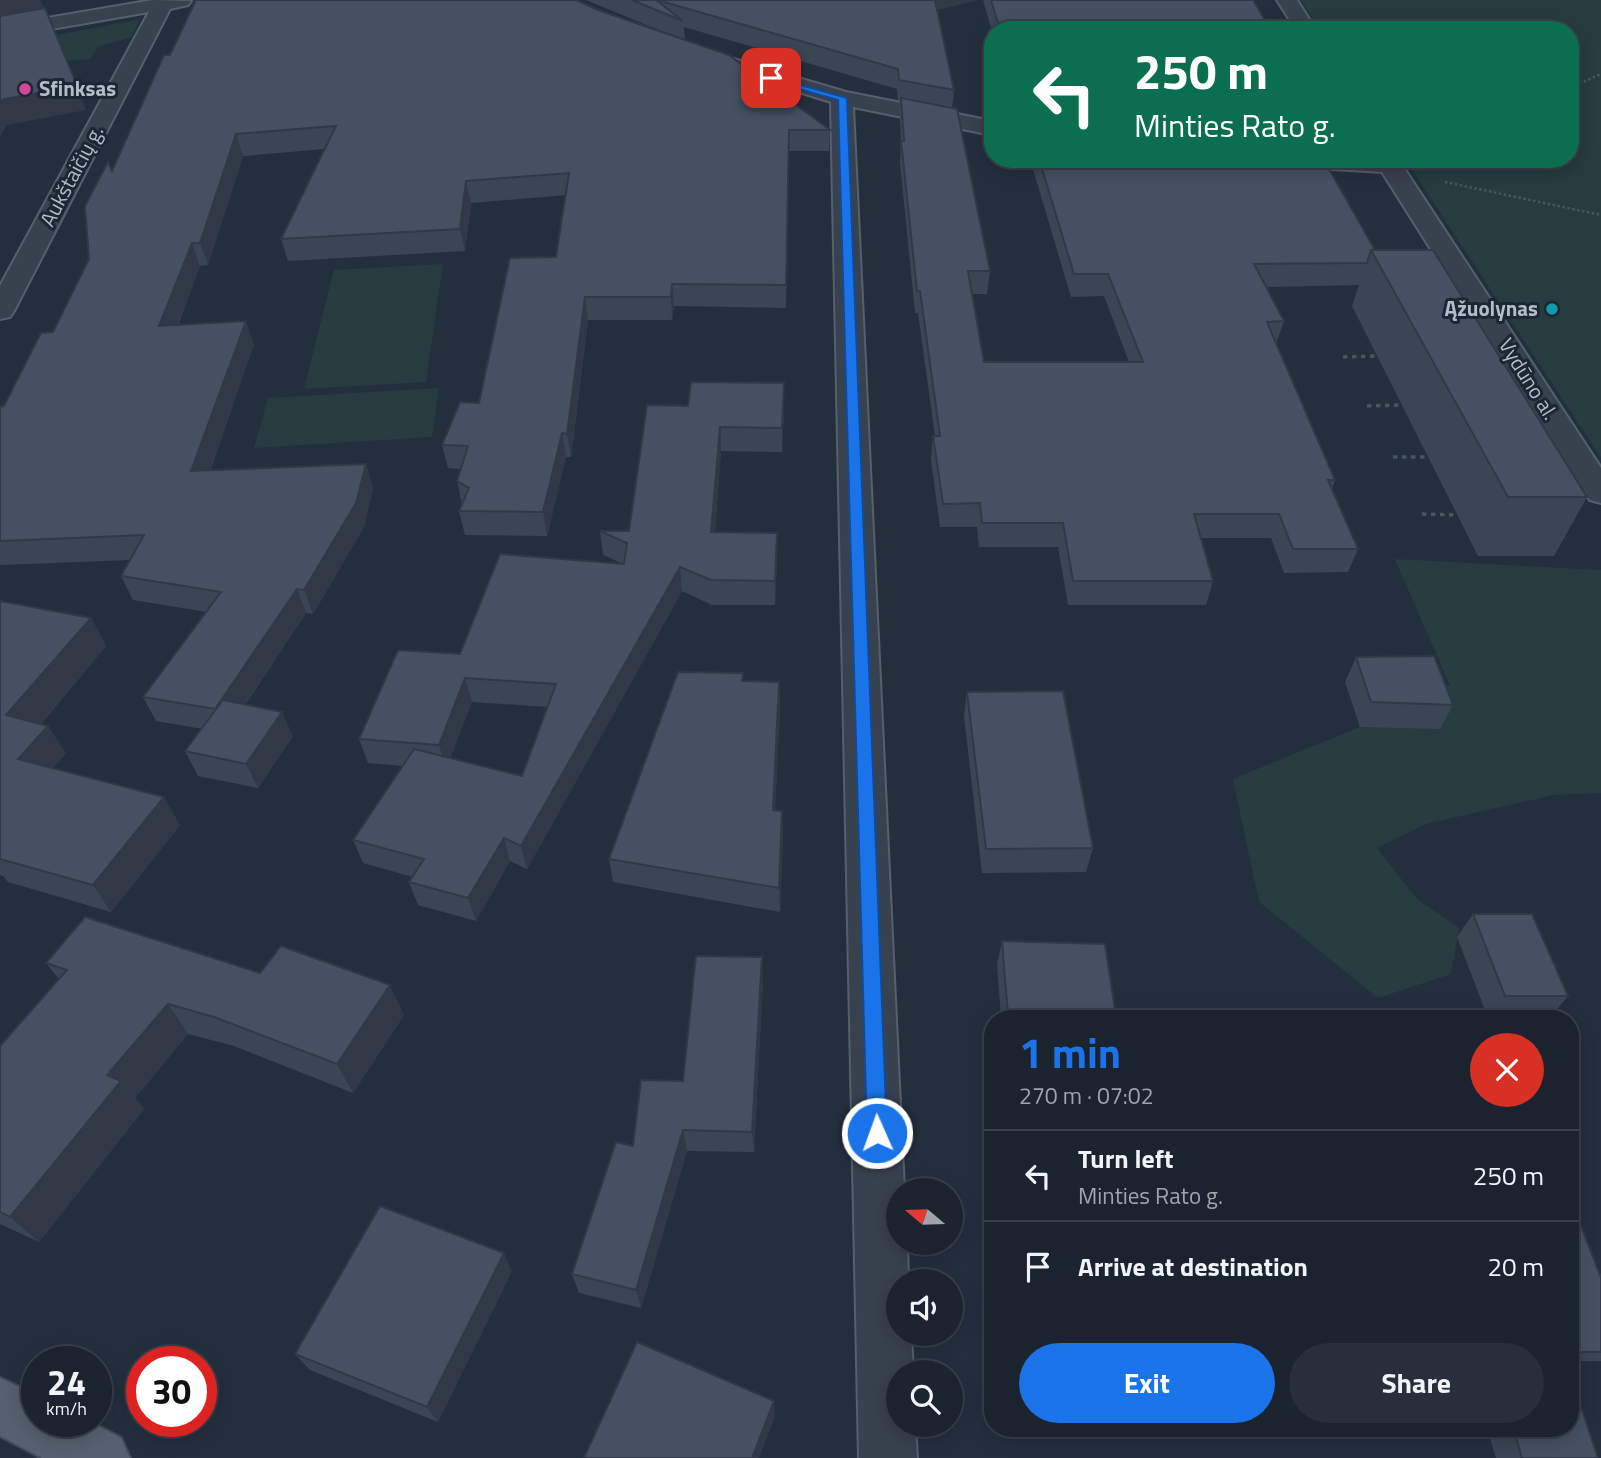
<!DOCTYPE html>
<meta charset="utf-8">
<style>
:root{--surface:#1b232e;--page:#282f3a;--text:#f1f3f6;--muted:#a0a4aa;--line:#39404a;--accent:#1a73e8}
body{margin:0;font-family:"Titillium Web",sans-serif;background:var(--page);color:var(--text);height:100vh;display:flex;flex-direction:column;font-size:26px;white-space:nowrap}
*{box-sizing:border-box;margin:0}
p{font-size:23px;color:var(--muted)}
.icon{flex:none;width:38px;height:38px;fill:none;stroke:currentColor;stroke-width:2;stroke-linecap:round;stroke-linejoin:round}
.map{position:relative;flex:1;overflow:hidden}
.side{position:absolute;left:984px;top:1010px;width:595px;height:427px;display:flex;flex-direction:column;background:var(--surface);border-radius:28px;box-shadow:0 4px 18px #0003,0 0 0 2px var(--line)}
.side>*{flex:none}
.top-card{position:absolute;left:984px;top:21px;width:595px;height:147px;border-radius:28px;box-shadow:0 4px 18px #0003,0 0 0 2px var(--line);background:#0b6e4f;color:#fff;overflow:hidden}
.needle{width:46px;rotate:289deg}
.fabs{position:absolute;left:886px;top:1178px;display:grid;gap:14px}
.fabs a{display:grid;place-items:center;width:77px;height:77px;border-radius:50%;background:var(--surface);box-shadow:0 4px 18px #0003,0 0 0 2px var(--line);font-size:35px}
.speed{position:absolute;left:21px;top:1346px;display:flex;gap:14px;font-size:35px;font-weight:700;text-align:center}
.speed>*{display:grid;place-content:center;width:91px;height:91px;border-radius:50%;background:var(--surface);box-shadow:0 4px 18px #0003,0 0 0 2px var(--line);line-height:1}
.speed small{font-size:18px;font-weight:400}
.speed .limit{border:10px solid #d22;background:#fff;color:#111}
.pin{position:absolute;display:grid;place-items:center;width:60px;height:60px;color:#fff;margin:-30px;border-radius:14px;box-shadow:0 4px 10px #0006}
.me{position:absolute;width:77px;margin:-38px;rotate:358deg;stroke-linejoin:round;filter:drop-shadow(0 0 5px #0008)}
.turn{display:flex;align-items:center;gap:24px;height:147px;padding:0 35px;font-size:32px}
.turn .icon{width:91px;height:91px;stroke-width:2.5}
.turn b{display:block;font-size:49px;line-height:60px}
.round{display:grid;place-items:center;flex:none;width:74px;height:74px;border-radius:37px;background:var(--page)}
.summary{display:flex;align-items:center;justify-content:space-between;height:119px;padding:0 35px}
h1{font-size:42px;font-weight:700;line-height:52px;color:var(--accent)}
.cta{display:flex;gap:14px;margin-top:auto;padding:14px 35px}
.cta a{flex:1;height:80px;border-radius:42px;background:var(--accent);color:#fff;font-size:28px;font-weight:700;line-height:80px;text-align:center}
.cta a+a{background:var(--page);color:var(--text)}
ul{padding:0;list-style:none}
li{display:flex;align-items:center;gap:21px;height:91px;padding:0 35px;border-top:2px solid var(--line)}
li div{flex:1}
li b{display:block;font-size:26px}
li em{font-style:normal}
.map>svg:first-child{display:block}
</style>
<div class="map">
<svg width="1601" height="1458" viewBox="0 0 1601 1458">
<rect width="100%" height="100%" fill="#242f3e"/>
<g fill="#263c3f">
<path d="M 1301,0 L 1601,0 L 1601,458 L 1405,159 L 1570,159 L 1570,30 L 1320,30 Z"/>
<path d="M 140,19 L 132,37 L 99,46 L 90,59 L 71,61 L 0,46 Z"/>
<path d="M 443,264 L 426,382 L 304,389 L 334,270 Z"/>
<path d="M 439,388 L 432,437 L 254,448 L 268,398 Z"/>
<path d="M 1395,559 L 1601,570 L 1601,793 L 1554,795 L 1426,824 L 1377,848 L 1417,899 L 1459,928 L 1451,974 L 1378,998 L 1259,902 L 1233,779 L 1360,727 L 1423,686 L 1450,686 Z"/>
</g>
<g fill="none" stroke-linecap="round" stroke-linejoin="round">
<g stroke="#565f6c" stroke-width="4">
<g id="minor">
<path d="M 153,0 L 191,1 L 188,5 L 170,9 L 14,311 L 10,317 L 0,319 L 0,286 L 149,12 L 0,38 L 0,26 Z"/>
<path d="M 1277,0 L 1297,0 L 1316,30 L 1296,30 Z"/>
<path d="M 703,50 L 846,92 L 992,121 L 992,135 L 853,107 L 904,1190 L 898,1190 L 898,1242 L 907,1242 L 908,1281 L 898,1281 L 898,1334 L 911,1334 L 913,1372 L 898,1372 L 898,1424 L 915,1424 L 917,1458 L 859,1458 L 831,102 L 696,60 L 693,56 L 696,52 Z"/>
<path d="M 1272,159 L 1398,159 L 1601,468 L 1601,503 L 1590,500 L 1585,493 L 1382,172 L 1284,166 Z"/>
</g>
</g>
<g stroke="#414a57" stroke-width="4">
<path id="major" d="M 0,1378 L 37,1395 L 37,1421 L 89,1421 L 121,1438 L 130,1458 L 42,1458 L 0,1436 Z"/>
</g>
<g stroke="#44595c" stroke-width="2.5" stroke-dasharray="2.5 2.5" stroke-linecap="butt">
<path d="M 1570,88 L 1601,74"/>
<path d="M 1445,182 L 1601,215"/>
</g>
<g stroke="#44595c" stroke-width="3.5" stroke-dasharray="4.5 4.5" stroke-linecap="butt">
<path d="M 1343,357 L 1377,356"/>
<path d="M 1367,406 L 1402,405"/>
<path d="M 1393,457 L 1428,457"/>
<path d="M 1422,514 L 1458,515"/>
</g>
<use href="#minor" fill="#38414e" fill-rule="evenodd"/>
<use href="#major" fill="#56606e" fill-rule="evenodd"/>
</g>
<g fill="#3b4654" fill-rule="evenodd">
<path d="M 586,0 L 977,0 L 937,10 L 954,90 L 952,108 L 990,271 L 987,294 L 972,294 L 984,362 L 1129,362 L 1104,296 L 1071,297 L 1030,159 L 1224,159 L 1203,168 L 1375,250 L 1587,497 L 1554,556 L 1478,556 L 1352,306 L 1359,285 L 1266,287 L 1284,321 L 1276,344 L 1335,480 L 1332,489 L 1358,549 L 1348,572 L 1284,573 L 1271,538 L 1201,538 L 1213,581 L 1206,605 L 1068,605 L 1058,547 L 979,547 L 977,527 L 940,527 L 931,460 L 933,436 L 935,436 L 918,313 L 915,313 L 900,162 L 901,141 L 900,118 L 900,101 L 898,101 L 897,89 L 684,27 L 685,40 L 830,130 L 829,151 L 789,151 L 786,308 L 674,306 L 672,320 L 588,320 L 571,457 L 566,457 L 547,536 L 465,535 L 459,511 L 462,504 L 457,481 L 461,469 L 448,468 L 442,445 L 479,403 L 556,257 L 566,195 L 471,203 L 465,251 L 288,261 L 281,239 L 325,149 L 243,156 L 208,265 L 200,266 L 178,325 L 254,344 L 210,471 L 366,464 L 373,488 L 364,527 L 313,614 L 306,613 L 245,705 L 293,736 L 258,788 L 198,776 L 185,751 L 202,729 L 156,721 L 143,697 L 207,612 L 133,600 L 121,576 L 130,560 L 0,565 L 0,407 L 4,406 L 53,332 L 89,259 L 112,171 L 598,10 L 678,38 Z"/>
<path d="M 983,0 L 1253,0 L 1271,30 L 992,30 L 992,31 Z"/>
<path d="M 784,383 L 784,406 L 782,452 L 721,451 L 715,532 L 777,557 L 775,605 L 712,605 L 682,591 L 527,869 L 510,861 L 476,921 L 418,905 L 409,882 L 413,877 L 363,863 L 353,840 L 403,766 L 368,763 L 359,739 L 460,654 L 623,564 L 603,555 L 600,531 L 629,531 L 688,406 ZM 472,702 L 548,707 L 522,776 L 450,758 Z"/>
<path d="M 0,601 L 91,618 L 106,646 L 41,724 L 66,753 L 53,768 L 180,825 L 111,912 L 8,882 L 3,876 L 0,875 Z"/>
<path d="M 1356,657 L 1453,705 L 1440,729 L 1360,727 L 1345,682 Z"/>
<path d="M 743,681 L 779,682 L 780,707 L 775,810 L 782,811 L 783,836 L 780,912 L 613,882 L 609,859 Z"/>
<path d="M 967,692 L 1093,848 L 1086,872 L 982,873 L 964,716 Z"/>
<path d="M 1473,914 L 1568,996 L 1550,1018 L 1488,1018 L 1457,937 Z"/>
<path d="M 1002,941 L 1116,1017 L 1115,1018 L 1001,1018 L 997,964 Z"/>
<path d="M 46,963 L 260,973 L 404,1015 L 353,1093 L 234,1046 L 188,1034 L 135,1098 L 144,1109 L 39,1242 L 0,1224 L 0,1046 L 59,979 Z"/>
<path d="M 763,980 L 754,1152 L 687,1151 L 641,1308 L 579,1293 L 572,1274 L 633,1146 L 683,1081 Z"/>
<path d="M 1570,1197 L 1601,1278 L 1601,1361 L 1570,1361 Z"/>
<path d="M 512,1271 L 438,1422 L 310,1370 L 295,1354 Z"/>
<path d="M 1487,1428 L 1570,1428 L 1598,1458 L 1496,1458 Z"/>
</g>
<g fill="#303945">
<path d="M 0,0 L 41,0 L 47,15 L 0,23 Z"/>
<path d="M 933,0 L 977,0 L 932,11 Z"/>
<path d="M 77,85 L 86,110 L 7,125 L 0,136 L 0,100 Z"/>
<path d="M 236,134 L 243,156 L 208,265 L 200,243 Z"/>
<path d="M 1179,159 L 1224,159 L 1154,190 L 1158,168 Z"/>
<path d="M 466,181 L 471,203 L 465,251 L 460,229 Z"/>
<path d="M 192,243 L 200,266 L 168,349 L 159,326 Z"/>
<path d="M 672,284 L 674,306 L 672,320 L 671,297 Z"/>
<path d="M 585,297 L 588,320 L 571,457 L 567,434 Z"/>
<path d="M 246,321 L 254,344 L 201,495 L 191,471 Z"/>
<path d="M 784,383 L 784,406 L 782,452 L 782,428 Z"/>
<path d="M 720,427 L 721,451 L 713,556 L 711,532 Z"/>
<path d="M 562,433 L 566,457 L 547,536 L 543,512 Z"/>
<path d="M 366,464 L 373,488 L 364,527 L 313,614 L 304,590 Z"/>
<path d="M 777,533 L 777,557 L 775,605 L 775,581 Z"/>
<path d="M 680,567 L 682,591 L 527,869 L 521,846 Z"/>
<path d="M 297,589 L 306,613 L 226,732 L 215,709 Z"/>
<path d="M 91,618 L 106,646 L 25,742 L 6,715 Z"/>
<path d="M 465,678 L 472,702 L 446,769 L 439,745 Z"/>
<path d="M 779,682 L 780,707 L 774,834 L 773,810 Z"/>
<path d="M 282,712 L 293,736 L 258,788 L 246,764 Z"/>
<path d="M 48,726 L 66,753 L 37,786 L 18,759 Z"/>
<path d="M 164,797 L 180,825 L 111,912 L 93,885 Z"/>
<path d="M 782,811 L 783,836 L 780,912 L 779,888 Z"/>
<path d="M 504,838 L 510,861 L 476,921 L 468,898 Z"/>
<path d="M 762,957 L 763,980 L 754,1152 L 752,1132 Z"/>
<path d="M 390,985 L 404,1015 L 353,1093 L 337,1064 Z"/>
<path d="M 168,1004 L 188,1034 L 135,1098 L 144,1109 L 39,1242 L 10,1217 L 107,1075 Z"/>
<path d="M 683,1130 L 687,1151 L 641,1308 L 636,1290 Z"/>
<path d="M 504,1253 L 512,1271 L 438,1422 L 427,1407 Z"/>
<path d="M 774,1401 L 775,1417 L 759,1458 L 752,1458 Z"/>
</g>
<g fill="#455162" stroke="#303945" stroke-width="2">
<path d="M 196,0 L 576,0 L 598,10 L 729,55 L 830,130 L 789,130 L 786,285 L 672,284 L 671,297 L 585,297 L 567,434 L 562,433 L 543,512 L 459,511 L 469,488 L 457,481 L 468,446 L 442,445 L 460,402 L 479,403 L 510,258 L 556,257 L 569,173 L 466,181 L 460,229 L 281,239 L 336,126 L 236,134 L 200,243 L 192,243 L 159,326 L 246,321 L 191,471 L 366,464 L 356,503 L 304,590 L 297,589 L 215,709 L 143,697 L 221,592 L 121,576 L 144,535 L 0,541 L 0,407 L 4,406 L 41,333 L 53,332 L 89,259 L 85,206 L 108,162 L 112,171 L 164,55 L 170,55 Z"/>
<path d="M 632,0 L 656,0 L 683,21 Z"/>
<path d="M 657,0 L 935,0 L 954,90 L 899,80 L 898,69 Z"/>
<path d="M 991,0 L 1253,0 L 1271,30 L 1000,30 Z"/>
<path d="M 45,8 L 77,85 L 0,100 L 0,16 Z"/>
<path d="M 901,98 L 957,109 L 990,271 L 968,271 L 984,362 L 1143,362 L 1108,274 L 1074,274 L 1039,159 L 1179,159 L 1158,168 L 1329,169 L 1375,250 L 1371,250 L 1367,263 L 1254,264 L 1284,321 L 1267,322 L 1335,480 L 1328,480 L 1358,549 L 1293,549 L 1279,514 L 1194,514 L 1213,581 L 1073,581 L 1063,523 L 982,523 L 980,503 L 943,504 L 933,436 L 940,436 L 920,291 L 917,291 L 901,141 L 904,141 Z"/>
<path d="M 1371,250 L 1433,250 L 1587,497 L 1508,497 Z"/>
<path d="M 691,382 L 784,383 L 782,428 L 720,427 L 711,532 L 777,533 L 775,581 L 711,580 L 680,567 L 521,846 L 504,838 L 468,898 L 409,882 L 424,859 L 353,840 L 414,749 L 522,776 L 556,684 L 465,678 L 439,745 L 359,739 L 398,650 L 460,654 L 500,554 L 624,564 L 627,543 L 600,531 L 629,531 L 647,405 L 688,406 Z"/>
<path d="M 0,601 L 91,618 L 6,715 L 48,726 L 18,759 L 164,797 L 93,885 L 0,859 Z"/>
<path d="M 1434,656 L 1453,705 L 1371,702 L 1356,657 Z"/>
<path d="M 678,672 L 743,673 L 742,681 L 779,682 L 773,810 L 782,811 L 779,888 L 609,859 Z"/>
<path d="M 1063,691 L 1093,848 L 986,849 L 967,692 Z"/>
<path d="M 223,700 L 282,712 L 246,764 L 185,751 Z"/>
<path d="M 1473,914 L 1532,914 L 1568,996 L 1505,996 Z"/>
<path d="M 85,917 L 260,973 L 281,946 L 390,985 L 337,1064 L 214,1017 L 168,1004 L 107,1075 L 121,1081 L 10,1217 L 0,1212 L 0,1046 L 67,970 L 46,963 Z"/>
<path d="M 1002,941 L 1105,944 L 1116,1017 L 1008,1015 Z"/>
<path d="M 696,956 L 762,957 L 752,1132 L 683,1130 L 636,1290 L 572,1274 L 616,1142 L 633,1146 L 641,1080 L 683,1081 Z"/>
<path d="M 1570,1197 L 1601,1278 L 1601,1352 L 1570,1352 Z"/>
<path d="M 380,1206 L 504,1253 L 427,1407 L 295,1354 Z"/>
<path d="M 637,1342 L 774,1401 L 752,1458 L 584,1458 Z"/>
<path d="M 1570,1401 L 1579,1401 L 1598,1458 L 1522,1458 L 1513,1428 L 1570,1428 Z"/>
</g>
<path fill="#1a73e8" stroke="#114b97" stroke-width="2" d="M 768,76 L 847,98 L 887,1133 L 884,1140 L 877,1142 L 870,1140 L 867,1133 L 838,100 L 768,80 Z"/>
<circle fill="#d1479c" stroke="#1d2633" stroke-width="2.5" cx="25" cy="89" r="7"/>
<circle fill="#0f9aa8" stroke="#1d2633" stroke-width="2.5" cx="1552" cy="309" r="7"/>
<g text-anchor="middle" stroke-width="6" stroke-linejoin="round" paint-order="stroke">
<g font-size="21" font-weight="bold" fill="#b4bcc9" stroke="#1d2633" text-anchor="start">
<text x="39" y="96">Sfinksas</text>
<text x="1538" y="316" text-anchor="end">Ąžuolynas</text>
</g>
<g font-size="21" fill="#b4bcc9" stroke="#1d2633">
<text transform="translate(72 176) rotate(-62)" y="7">Aukštaičių g.</text>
<text transform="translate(1528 379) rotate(58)" y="7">Vydūno al.</text>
</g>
</g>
</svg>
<div class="fabs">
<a><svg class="needle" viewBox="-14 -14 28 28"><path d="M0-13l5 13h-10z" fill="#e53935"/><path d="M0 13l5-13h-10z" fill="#a0a4aa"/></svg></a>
<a><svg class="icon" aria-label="sound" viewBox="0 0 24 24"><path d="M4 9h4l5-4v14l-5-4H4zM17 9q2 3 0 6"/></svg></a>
<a><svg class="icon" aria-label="search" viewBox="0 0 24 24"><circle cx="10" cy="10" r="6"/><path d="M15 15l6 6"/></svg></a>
</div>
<div class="speed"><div>24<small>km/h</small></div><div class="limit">30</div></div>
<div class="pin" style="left:771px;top:78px;background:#d93025"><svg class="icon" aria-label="arrive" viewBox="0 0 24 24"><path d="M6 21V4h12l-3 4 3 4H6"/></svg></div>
<svg class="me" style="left:877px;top:1133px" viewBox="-20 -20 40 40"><circle r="17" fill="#1a73e8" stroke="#fff" stroke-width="3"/><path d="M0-11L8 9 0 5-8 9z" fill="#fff"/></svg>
<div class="top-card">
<div class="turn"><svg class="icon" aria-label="left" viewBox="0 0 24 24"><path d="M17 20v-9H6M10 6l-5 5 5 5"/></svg><div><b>250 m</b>Minties Rato g.</div></div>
</div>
<section class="side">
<div class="summary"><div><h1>1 min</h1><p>270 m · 07:02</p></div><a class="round" style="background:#d93025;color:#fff"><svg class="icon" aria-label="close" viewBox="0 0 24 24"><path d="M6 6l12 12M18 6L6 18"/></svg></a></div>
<ul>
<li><svg class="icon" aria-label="left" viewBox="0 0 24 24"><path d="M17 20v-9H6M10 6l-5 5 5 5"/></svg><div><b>Turn left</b><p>Minties Rato g.</p></div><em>250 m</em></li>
<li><svg class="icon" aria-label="arrive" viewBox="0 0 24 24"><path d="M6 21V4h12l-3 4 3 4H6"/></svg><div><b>Arrive at destination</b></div><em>20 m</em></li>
</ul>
<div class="cta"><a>Exit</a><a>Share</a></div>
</section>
</div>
